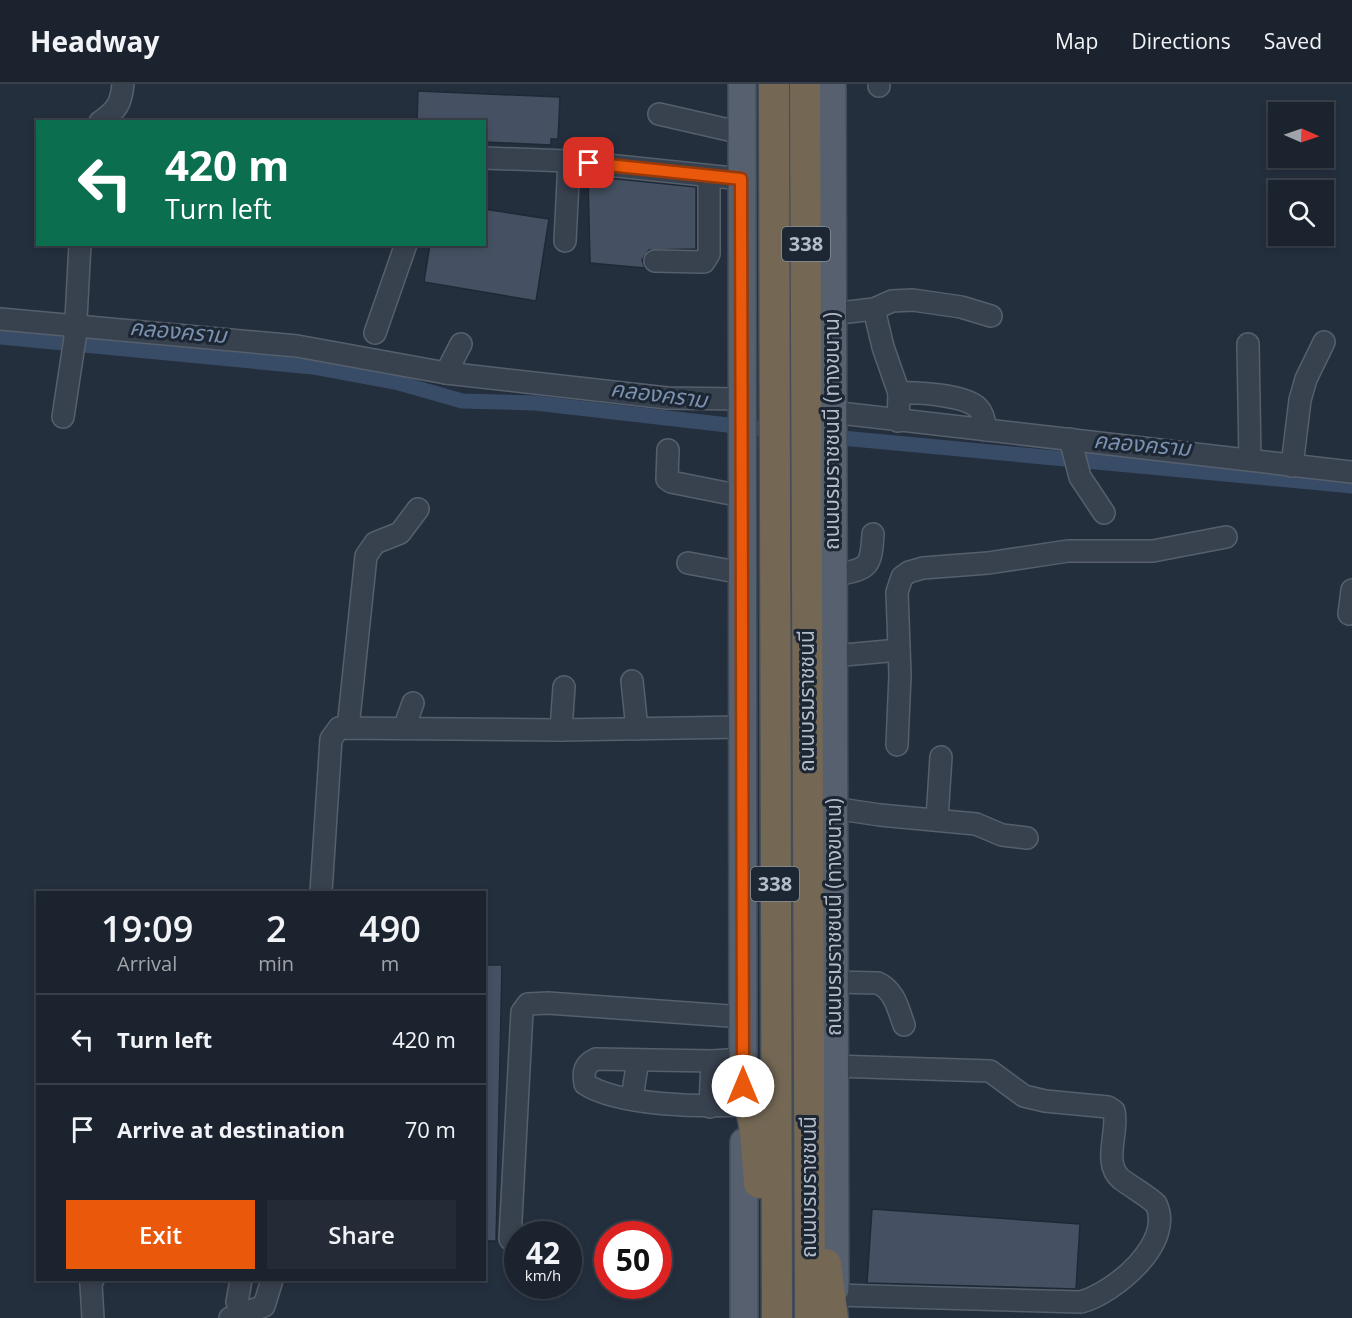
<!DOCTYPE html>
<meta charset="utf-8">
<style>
:root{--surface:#1b232e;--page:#242b36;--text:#f1f3f6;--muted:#a0a4aa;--line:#39404a;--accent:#ea580c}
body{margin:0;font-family:"Open Sans","Noto Sans Thai",sans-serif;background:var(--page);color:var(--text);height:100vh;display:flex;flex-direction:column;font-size:22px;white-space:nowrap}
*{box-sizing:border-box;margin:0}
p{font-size:20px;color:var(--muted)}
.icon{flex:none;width:33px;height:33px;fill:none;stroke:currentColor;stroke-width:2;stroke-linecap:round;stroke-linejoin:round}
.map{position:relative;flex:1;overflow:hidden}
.side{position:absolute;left:36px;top:807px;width:450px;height:390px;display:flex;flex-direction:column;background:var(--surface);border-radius:0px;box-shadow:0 3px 9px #0003,0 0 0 2px var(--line)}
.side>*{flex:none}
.hud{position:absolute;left:36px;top:36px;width:450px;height:126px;border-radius:0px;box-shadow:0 3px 9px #0003,0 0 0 2px var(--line);background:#0b6e4f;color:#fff;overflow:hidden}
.needle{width:39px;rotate:92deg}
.tools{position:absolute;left:1268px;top:18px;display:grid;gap:12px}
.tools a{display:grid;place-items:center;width:66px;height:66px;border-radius:0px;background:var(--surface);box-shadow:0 3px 9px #0003,0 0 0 2px var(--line);font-size:30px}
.speed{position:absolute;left:504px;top:1137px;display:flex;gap:12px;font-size:30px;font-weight:700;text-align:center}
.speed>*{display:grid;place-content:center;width:78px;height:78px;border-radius:50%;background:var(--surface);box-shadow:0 3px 9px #0003,0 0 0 2px var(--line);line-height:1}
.speed small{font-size:15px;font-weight:400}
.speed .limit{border:9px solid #d22;background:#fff;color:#111}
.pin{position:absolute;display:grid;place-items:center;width:51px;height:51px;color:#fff;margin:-26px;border-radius:12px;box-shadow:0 3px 9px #0006}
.me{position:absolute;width:66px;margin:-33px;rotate:0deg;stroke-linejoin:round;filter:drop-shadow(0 0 4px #0008)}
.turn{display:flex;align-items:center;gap:21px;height:126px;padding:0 30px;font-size:27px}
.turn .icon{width:78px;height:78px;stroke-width:2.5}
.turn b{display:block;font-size:42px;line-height:51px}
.eta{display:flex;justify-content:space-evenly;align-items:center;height:102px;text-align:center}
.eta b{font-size:36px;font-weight:600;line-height:42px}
.action{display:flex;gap:12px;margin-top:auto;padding:12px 30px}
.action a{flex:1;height:69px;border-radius:0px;background:var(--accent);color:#fff;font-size:24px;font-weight:600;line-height:69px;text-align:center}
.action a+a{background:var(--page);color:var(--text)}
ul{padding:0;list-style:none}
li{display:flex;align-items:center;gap:18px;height:90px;padding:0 30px;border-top:2px solid var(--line)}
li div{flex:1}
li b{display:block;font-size:22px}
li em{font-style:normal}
header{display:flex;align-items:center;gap:36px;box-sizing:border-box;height:84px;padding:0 30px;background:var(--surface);border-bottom:2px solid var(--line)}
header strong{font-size:28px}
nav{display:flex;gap:33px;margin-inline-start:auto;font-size:21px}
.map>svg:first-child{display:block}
</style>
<header>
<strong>Headway</strong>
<nav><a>Map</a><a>Directions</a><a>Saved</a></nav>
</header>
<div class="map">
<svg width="1352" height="1234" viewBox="0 0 1352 1234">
<rect width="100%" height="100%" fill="#242f3e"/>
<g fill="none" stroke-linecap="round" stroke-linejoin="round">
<path stroke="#394c67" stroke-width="15" d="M 0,253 L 313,283 L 399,299 L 462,317 L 535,319 L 842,354 L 1352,402"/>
</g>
<g fill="#455162" stroke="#1f2835" stroke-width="1.5">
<path d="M 418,7 L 560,13 L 558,55 L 551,55 L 551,61 L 484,58 L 484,38 L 417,38 Z"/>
<path d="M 588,92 L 696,103 L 696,165 L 649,166 L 642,176 L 645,184 L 590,179 Z"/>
<path d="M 484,125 L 549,135 L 536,217 L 424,198 L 430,160 L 484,160 Z"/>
<path d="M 484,881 L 502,881 L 496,1157 L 484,1157 Z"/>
<path d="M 872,1125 L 1080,1140 L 1076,1205 L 867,1199 Z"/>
</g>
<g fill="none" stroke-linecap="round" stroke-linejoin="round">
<g stroke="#565f6c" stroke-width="24">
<g id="minor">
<path d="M 879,0 L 879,2"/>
<path d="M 659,30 L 742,49"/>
<path d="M 100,38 C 117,26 121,20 123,0"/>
<path d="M 484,74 L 569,77 L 742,95"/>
<path d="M 565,157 L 569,77"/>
<path d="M 655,177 L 704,178 L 709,170 L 709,92"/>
<path d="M 874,225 L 883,263 L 899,309"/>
<path d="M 831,230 L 874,225 L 892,217 L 913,216 L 961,223 L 991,232"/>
<path d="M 0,235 L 297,262 L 446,289 L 667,314 L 741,315"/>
<path d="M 375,249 L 406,160"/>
<path d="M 1248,260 L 1250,376"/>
<path d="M 446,289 L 461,260"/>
<path d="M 831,328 L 1352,388"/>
<path d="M 63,333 L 75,254 L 80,160"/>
<path d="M 898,337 L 899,309 C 917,308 966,311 978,324 C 984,330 984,338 986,346"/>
<path d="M 1070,355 L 1080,393 L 1104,429"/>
<path d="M 668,366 L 667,395 L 671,398 L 741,412"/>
<path d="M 1292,382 L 1300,316 L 1306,295 L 1324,258"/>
<path d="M 688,479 L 742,489"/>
<path d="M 833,492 C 867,484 871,487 873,450"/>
<path d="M 1349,530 L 1352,506"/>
<path d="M 833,572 L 899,566"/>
<path d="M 632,597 L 637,645"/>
<path d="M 348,644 L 366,472 L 375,459 L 400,449 L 418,425"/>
<path d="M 404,644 L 413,619"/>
<path d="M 561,646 L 564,603"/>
<path d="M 897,661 L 900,591 L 897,508 L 902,493 L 909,488 L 923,484 L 988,479 L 1068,467 L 1153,467 L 1226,453"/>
<path d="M 833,724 L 880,731 L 976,740 L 1002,751 L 1027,754"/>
<path d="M 937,735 L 941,673"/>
<path d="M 321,808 L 331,655 L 339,644 L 561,646 L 742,643"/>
<path d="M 834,898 L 878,899 C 895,907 898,925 904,941"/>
<path d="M 743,975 L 712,977 L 596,975 C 584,981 583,987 585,1000 C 619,1022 702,1023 743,1021"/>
<path d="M 834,982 L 990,987 L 1024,1012 L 1045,1017 L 1108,1023 L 1114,1027 C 1119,1048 1102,1079 1121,1095 C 1133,1104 1145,1110 1156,1120 C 1175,1159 1114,1209 1081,1218 L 835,1211"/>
<path d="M 632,1014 L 638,976"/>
<path d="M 710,1023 L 712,977"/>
<path d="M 510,1155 L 522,928 L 528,920 L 548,919 L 743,933"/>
<path d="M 93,1196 L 91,1200 L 93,1234"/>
<path d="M 237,1218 L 241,1196"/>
<path d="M 230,1234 L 264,1222 L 272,1196"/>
</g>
</g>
<g stroke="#414a57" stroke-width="30">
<g id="major">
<path d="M 742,0 L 743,1005"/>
<path d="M 832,0 L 835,1205"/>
<path d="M 744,1058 L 744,1234"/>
</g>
</g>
<g stroke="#434c59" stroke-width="33">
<g id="highway">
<path d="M 774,0 L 777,1234"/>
<path d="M 805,0 L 810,1234"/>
<path d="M 743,982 L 755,1046 L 759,1099"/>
<path d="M 826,1180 L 833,1234"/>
</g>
</g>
<use href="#minor" stroke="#38414e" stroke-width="21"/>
<use href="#major" stroke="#56606e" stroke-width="27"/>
<use href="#highway" stroke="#746855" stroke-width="30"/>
</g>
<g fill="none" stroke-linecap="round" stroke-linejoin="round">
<g stroke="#983908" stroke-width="15">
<path id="route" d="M 589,79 L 741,95 L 743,1002"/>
</g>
<use href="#route" stroke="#ea580c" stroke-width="10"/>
</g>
<g text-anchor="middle" stroke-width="6" stroke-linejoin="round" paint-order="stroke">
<g fill="#1d2633" stroke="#878f9c" stroke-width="1.5">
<rect x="782" y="143" width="48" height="34" rx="4.5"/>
<rect x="751" y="783" width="48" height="34" rx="4.5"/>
</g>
<g font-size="20" font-weight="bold" fill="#b4bcc9">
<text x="806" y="167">338</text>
<text x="775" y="807">338</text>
</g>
<g font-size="21" fill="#b4bcc9" stroke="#1d2633">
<text transform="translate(832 347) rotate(-90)" y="7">ถนนบรมราชชนนี (ทางขนาน)</text>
<text transform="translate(807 617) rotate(-90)" y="7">ถนนบรมราชชนนี</text>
<text transform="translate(834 833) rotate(-90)" y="7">ถนนบรมราชชนนี (ทางขนาน)</text>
<text transform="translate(809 1103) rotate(-90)" y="7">ถนนบรมราชชนนี</text>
</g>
<g font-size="22" font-style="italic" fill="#7c92b1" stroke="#1d2633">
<text transform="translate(178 247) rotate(5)" y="8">คลองคราม</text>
<text transform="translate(659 310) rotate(7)" y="8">คลองคราม</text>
<text transform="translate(1142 360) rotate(5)" y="8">คลองคราม</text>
</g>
</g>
</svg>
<div class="tools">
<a><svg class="needle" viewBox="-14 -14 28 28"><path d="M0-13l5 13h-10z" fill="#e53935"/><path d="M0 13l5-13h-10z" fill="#a0a4aa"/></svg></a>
<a><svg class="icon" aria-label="search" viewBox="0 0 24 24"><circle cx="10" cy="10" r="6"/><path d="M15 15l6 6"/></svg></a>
</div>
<div class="speed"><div>42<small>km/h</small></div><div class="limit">50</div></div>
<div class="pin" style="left:589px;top:79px;background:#d93025"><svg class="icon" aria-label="arrive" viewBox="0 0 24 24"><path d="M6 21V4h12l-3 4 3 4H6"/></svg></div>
<svg class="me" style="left:743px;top:1002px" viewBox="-20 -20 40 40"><circle r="19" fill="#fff"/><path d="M0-13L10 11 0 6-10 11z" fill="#ea580c"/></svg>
<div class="hud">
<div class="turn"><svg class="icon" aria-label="left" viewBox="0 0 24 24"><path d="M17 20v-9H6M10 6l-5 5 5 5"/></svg><div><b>420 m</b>Turn left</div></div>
</div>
<section class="side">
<div class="eta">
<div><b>19:09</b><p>Arrival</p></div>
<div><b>2</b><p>min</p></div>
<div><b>490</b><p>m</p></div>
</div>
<ul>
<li><svg class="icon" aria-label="left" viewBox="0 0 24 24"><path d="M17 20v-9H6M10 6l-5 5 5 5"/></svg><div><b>Turn left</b></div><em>420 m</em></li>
<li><svg class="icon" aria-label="arrive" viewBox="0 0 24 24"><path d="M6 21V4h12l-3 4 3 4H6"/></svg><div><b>Arrive at destination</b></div><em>70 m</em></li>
</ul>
<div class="action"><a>Exit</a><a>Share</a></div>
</section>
</div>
